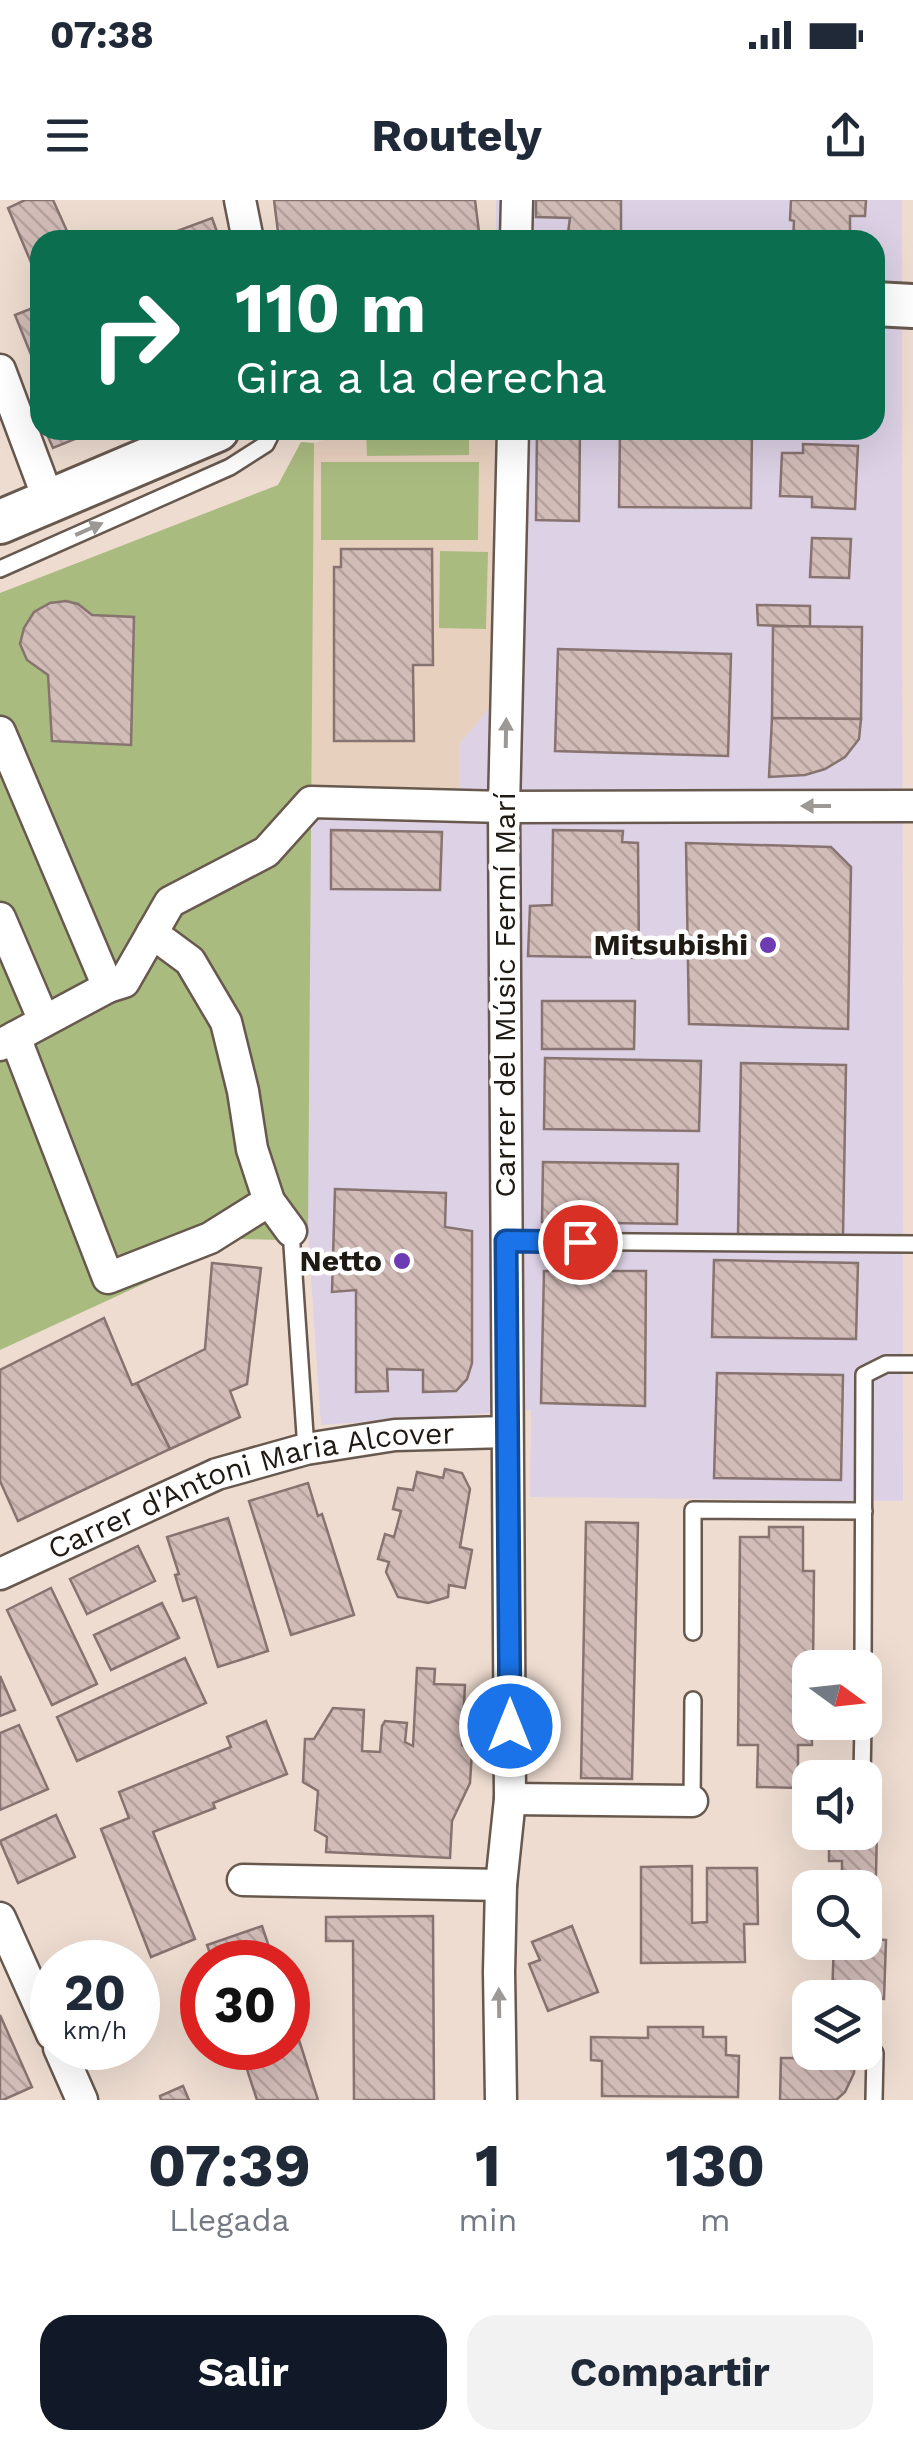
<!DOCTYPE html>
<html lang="es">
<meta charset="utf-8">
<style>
:root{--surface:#fff;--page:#f2f2f3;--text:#1f2937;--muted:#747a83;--accent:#111827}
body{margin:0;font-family:"Work Sans",sans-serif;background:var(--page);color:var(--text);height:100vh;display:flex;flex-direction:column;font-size:38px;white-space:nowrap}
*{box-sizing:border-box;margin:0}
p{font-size:32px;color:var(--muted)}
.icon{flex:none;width:55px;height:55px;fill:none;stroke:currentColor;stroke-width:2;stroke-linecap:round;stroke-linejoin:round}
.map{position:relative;height:1900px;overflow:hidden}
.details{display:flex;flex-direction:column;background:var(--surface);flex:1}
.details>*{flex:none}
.hud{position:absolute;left:30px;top:30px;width:855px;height:210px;border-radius:30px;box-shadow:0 10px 40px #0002;background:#0b6e4f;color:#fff;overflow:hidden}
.needle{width:65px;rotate:105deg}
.fabs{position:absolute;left:792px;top:1450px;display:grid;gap:20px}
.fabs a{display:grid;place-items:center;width:90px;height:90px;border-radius:20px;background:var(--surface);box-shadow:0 10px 40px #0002;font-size:50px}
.speed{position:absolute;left:30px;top:1740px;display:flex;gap:20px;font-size:50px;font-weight:700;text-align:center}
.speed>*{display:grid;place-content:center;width:130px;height:130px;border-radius:50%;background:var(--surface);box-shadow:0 10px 40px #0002;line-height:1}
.speed small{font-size:25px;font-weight:400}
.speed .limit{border:15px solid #d22;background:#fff;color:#111}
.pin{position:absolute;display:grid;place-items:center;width:85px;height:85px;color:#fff;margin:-42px;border:5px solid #fff;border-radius:50%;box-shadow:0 2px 10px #0007}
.me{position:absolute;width:110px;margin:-55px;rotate:0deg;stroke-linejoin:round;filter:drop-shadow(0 0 8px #0008)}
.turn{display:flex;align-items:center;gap:35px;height:210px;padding:0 40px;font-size:45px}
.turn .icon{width:130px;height:130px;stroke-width:2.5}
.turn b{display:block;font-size:70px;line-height:85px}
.eta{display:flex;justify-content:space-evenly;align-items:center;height:170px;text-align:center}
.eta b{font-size:60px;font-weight:700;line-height:70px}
.primary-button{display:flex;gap:20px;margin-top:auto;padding:20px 40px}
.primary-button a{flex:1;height:115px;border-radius:30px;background:var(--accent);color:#fff;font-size:40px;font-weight:700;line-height:115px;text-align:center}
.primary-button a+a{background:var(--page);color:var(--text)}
.status{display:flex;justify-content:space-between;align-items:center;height:70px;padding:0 50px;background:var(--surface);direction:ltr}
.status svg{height:28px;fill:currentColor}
header{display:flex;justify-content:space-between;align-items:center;height:130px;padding:0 40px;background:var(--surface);font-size:45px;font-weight:700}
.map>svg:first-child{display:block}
</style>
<div class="status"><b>07:38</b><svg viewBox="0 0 49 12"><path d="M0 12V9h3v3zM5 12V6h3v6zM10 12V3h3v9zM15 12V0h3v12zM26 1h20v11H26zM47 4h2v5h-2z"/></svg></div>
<header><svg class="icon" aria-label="menu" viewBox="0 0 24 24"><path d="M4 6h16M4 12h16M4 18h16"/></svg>Routely<svg class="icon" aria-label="share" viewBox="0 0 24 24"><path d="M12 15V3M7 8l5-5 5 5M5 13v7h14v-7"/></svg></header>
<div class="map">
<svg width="913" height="1900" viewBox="0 0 913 1900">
<defs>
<pattern id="building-back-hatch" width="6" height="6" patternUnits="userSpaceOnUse" patternTransform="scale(2.5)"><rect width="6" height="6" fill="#d2bcb8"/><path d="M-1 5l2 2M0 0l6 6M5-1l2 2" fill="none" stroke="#b4a19d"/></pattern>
</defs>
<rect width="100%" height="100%" fill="#eedcd0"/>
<path fill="#ddd1e5" d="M 496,0 L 902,0 L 903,1301 L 530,1297 L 531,1210 L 321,1225 L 308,1032 L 310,587 L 459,590 L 459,544 L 491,506 L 495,230 L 875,230 L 875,40 L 496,40 Z"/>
<path fill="#e8d0bf" d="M 350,230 L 495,230 L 491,506 L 459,544 L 459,590 L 310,587 L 314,243 L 350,232 Z"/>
<g fill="#aabb80">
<path d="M 366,230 L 469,230 L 469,255 L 367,256 Z"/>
<path d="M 301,242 L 314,243 L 308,1032 L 280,1040 L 241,1039 L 0,1150 L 0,393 L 278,285 Z"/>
<path d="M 321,262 L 479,262 L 478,340 L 321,340 Z"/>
<path d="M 440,351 L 488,352 L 486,429 L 439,428 Z"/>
</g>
<g fill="url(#building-back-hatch)" stroke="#877370" stroke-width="2.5">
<path d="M 25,0 L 53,0 L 71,40 L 40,40 L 40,64 L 33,67 L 8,8 Z"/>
<path d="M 274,0 L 475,0 L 480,40 L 279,40 Z"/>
<path d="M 536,0 L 621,0 L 621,40 L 567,40 L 570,18 L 536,17 Z"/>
<path d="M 791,0 L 866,0 L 865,16 L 850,16 L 850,34 L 831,33 L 830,40 L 793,40 L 794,21 L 790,20 Z"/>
<path d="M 212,18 L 220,40 L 153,40 Z"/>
<path d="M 40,105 L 40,177 L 15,115 Z"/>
<path d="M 45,230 L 97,230 L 53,248 Z"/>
<path d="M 537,230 L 580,230 L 579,321 L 536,320 Z"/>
<path d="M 620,230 L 752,230 L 751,308 L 619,307 Z"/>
<path d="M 803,244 L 858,246 L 855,309 L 812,307 L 812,297 L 780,296 L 782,253 L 803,253 Z"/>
<path d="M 812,338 L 851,339 L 849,378 L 810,377 Z"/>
<path d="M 341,349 L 432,349 L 433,465 L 413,465 L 414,541 L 334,541 L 334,367 L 341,367 Z"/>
<path d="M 66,401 L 78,404 L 92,415 L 134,417 L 131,545 L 52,541 L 48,475 L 27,460 L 20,444 L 24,428 L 34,412 L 50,403 Z"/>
<path d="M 757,405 L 810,406 L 810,427 L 758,425 Z"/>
<path d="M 773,426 L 862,427 L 861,519 L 772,518 Z"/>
<path d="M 558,449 L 731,454 L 728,556 L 555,551 Z"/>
<path d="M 772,518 L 861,519 L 859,539 L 845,557 L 825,569 L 805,575 L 769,577 Z"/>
<path d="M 331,630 L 442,632 L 440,690 L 331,689 Z"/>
<path d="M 553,630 L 623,631 L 622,642 L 638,643 L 639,758 L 528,756 L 530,706 L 552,705 Z"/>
<path d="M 686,643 L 831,647 L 851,667 L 848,829 L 689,824 Z"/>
<path d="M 542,801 L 635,801 L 634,849 L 542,849 Z"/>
<path d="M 545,858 L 701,861 L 699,931 L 544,929 Z"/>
<path d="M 741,863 L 846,865 L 843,1036 L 738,1035 Z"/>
<path d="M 543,962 L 678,964 L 677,1024 L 542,1022 Z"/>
<path d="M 335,989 L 446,993 L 445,1027 L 472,1031 L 472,1163 L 467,1179 L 456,1191 L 423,1192 L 423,1170 L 387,1169 L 388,1191 L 356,1192 L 356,1090 L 332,1092 Z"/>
<path d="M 714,1060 L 858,1063 L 856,1139 L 712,1137 Z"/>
<path d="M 212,1063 L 261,1068 L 247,1184 L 230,1191 L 240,1217 L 170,1249 L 137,1183 L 205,1149 Z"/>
<path d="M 544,1071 L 646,1071 L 645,1206 L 541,1203 Z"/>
<path d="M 104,1118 L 132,1185 L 137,1183 L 170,1249 L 18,1321 L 0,1281 L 0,1170 Z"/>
<path d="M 717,1173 L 843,1175 L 841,1280 L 714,1278 Z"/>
<path d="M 445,1269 L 462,1273 L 470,1289 L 460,1347 L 472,1350 L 465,1388 L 449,1385 L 448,1397 L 428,1403 L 398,1397 L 386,1372 L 389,1362 L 378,1359 L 385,1334 L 394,1337 L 401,1311 L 393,1309 L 398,1288 L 413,1290 L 417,1272 L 443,1278 Z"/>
<path d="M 308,1283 L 318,1316 L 322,1314 L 354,1415 L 291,1435 L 249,1301 Z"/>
<path d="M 228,1318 L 268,1451 L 218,1467 L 196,1397 L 183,1401 L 175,1375 L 179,1374 L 167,1337 Z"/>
<path d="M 586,1322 L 638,1323 L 632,1579 L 581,1578 Z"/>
<path d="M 769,1327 L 803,1327 L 803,1371 L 814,1371 L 813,1468 L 810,1468 L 812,1545 L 798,1545 L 798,1588 L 757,1587 L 758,1545 L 738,1545 L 740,1337 L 769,1337 Z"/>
<path d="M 138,1346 L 155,1381 L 87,1414 L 70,1379 Z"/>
<path d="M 51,1388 L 97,1484 L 52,1505 L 7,1410 Z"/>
<path d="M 162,1403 L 179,1438 L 111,1470 L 94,1435 Z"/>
<path d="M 185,1458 L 206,1503 L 77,1561 L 57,1517 Z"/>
<path d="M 417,1468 L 435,1469 L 434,1484 L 465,1485 L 462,1545 L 472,1551 L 470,1583 L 452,1621 L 450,1658 L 326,1652 L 327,1637 L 315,1630 L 318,1591 L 303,1582 L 305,1539 L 314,1539 L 333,1508 L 364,1510 L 362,1551 L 380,1552 L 382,1526 L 385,1521 L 407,1523 L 405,1542 L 413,1546 Z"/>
<path d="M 0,1476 L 15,1510 L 0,1516 Z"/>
<path d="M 266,1521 L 287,1574 L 213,1603 L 215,1608 L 153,1632 L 195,1739 L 151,1757 L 101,1629 L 129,1618 L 119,1592 L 231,1547 L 227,1537 Z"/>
<path d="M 19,1525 L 48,1589 L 0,1610 L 0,1533 Z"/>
<path d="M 56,1615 L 75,1657 L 18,1683 L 0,1641 Z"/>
<path d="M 865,1628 L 877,1628 L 876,1675 L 842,1675 L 842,1661 L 829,1661 L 829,1632 L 865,1632 Z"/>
<path d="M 692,1666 L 692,1723 L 707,1722 L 707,1668 L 757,1668 L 758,1724 L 744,1724 L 745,1762 L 641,1763 L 641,1667 Z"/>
<path d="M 821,1673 L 857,1675 L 857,1688 L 819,1688 Z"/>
<path d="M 433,1716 L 434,1900 L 354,1900 L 353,1741 L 326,1741 L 326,1717 Z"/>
<path d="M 262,1726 L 274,1762 L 213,1762 L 207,1745 Z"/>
<path d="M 572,1726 L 598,1792 L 548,1811 L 529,1764 L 540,1760 L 532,1742 Z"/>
<path d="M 865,1739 L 886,1740 L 884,1799 L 832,1797 L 834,1742 L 865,1742 Z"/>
<path d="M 288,1805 L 318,1900 L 257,1900 L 240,1848 L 288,1848 Z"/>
<path d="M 0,1815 L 32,1887 L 3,1900 L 0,1900 Z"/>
<path d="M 648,1827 L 703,1827 L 703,1837 L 726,1837 L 726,1855 L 739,1856 L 738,1897 L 602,1896 L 602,1861 L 591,1860 L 591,1837 L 648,1838 Z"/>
<path d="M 794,1851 L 855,1852 L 854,1873 L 845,1892 L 836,1900 L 780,1900 L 781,1858 L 794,1858 Z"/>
<path d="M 183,1886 L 189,1900 L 161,1900 L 160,1896 Z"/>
</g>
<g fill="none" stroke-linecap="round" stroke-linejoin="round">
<g stroke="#68594f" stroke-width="20">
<g id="lane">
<path d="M 0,369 L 230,267 L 266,244 L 273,230"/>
<path d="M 291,1031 L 306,1249"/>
<path d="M 505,1041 L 913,1044"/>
<path d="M 693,1432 L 693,1310 L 864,1311"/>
<path d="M 863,1468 L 864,1175 L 886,1164 L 913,1164"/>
<path d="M 862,1578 L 863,1522"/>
<path d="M 692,1601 L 693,1500"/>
<path d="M 874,1900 L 875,1853"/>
</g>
</g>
<g stroke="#68594f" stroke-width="35">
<g id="street">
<path d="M 240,0 L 248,40"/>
<path d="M 516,40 L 517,0"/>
<path d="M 0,170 L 49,301"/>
<path d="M 0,532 L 108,787 L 124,782 L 170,702 L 266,652 L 311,602 L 504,607 L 913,606"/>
<path d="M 0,718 L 44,821"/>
<path d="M 152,733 L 190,761 L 226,822 L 243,891 L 252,949 L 269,1001 L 291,1031"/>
<path d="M 15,837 L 108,1078 L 210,1038 L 269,1001"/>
<path d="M 0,845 L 108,787"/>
<path id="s1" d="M 0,1374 L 217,1274 L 306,1249 L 395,1235 L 507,1232"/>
<path d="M 510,1599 L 692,1601"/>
<path d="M 243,1680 L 501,1685"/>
<path d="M 0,1718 L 52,1834"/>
<path d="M 59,1848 L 82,1900"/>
<path d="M 501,1900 L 499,1772 L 501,1685 L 510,1599 L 504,607 L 513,230"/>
</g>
</g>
<g stroke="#68594f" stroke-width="48">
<g id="secondary">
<path d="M 875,104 L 913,106"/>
<path d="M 0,322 L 217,230"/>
</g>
</g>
<use href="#lane" stroke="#fff" stroke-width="15"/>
<use href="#street" stroke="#fff" stroke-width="30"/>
<use href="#secondary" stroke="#fff" stroke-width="42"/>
</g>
<defs><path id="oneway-solid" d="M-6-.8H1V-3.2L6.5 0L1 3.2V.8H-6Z" transform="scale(2.5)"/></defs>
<g fill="#9b9896">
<use href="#oneway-solid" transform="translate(89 329) rotate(-24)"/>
<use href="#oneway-solid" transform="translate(506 533) rotate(-89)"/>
<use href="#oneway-solid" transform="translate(816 606) rotate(180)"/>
<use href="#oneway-solid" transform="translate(499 1803) rotate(-91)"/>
</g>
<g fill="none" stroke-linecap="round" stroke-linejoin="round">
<g stroke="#114b97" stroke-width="25">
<path id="route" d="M 510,1526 L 506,1041 L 580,1042"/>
</g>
<use href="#route" stroke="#1a73e8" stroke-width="18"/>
</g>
<g fill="#6d3cb3" stroke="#fff" stroke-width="4">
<circle cx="768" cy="745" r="10"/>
<circle cx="402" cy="1061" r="10"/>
</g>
<g text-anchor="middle" stroke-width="9" stroke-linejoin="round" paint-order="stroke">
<g font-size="30" font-weight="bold" fill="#201a15" stroke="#fff" text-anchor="end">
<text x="748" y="755">Mitsubishi</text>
<text x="382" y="1071">Netto</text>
</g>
<g font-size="30" fill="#201a15" stroke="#fff">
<text transform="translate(505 795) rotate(-90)" y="10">Carrer del Músic Fermí Marí</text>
<text dy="10" stroke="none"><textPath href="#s1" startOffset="268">Carrer d'Antoni Maria Alcover</textPath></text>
</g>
</g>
</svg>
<div class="fabs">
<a><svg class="needle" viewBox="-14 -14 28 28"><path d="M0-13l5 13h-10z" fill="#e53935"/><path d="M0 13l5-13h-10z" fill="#747a83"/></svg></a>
<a><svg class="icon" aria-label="sound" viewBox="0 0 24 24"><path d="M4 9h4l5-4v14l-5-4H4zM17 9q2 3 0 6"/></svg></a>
<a><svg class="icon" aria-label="search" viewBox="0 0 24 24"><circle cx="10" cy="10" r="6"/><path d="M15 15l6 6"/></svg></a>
<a><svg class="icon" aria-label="layers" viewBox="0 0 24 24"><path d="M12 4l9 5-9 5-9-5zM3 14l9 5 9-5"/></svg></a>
</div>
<div class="speed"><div>20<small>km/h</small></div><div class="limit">30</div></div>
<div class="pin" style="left:580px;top:1042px;background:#d93025"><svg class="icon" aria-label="arrive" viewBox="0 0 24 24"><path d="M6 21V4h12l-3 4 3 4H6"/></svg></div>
<svg class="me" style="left:510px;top:1526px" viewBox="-20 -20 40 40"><circle r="17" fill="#1a73e8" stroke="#fff" stroke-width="3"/><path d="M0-11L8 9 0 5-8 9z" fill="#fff"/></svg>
<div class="hud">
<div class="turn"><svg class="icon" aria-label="right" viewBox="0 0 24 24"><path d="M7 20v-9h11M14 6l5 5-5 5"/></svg><div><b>110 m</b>Gira a la derecha</div></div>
</div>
</div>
<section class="details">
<div class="eta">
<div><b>07:39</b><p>Llegada</p></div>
<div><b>1</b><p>min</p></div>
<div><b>130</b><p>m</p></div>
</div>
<div class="primary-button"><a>Salir</a><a>Compartir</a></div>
</section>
